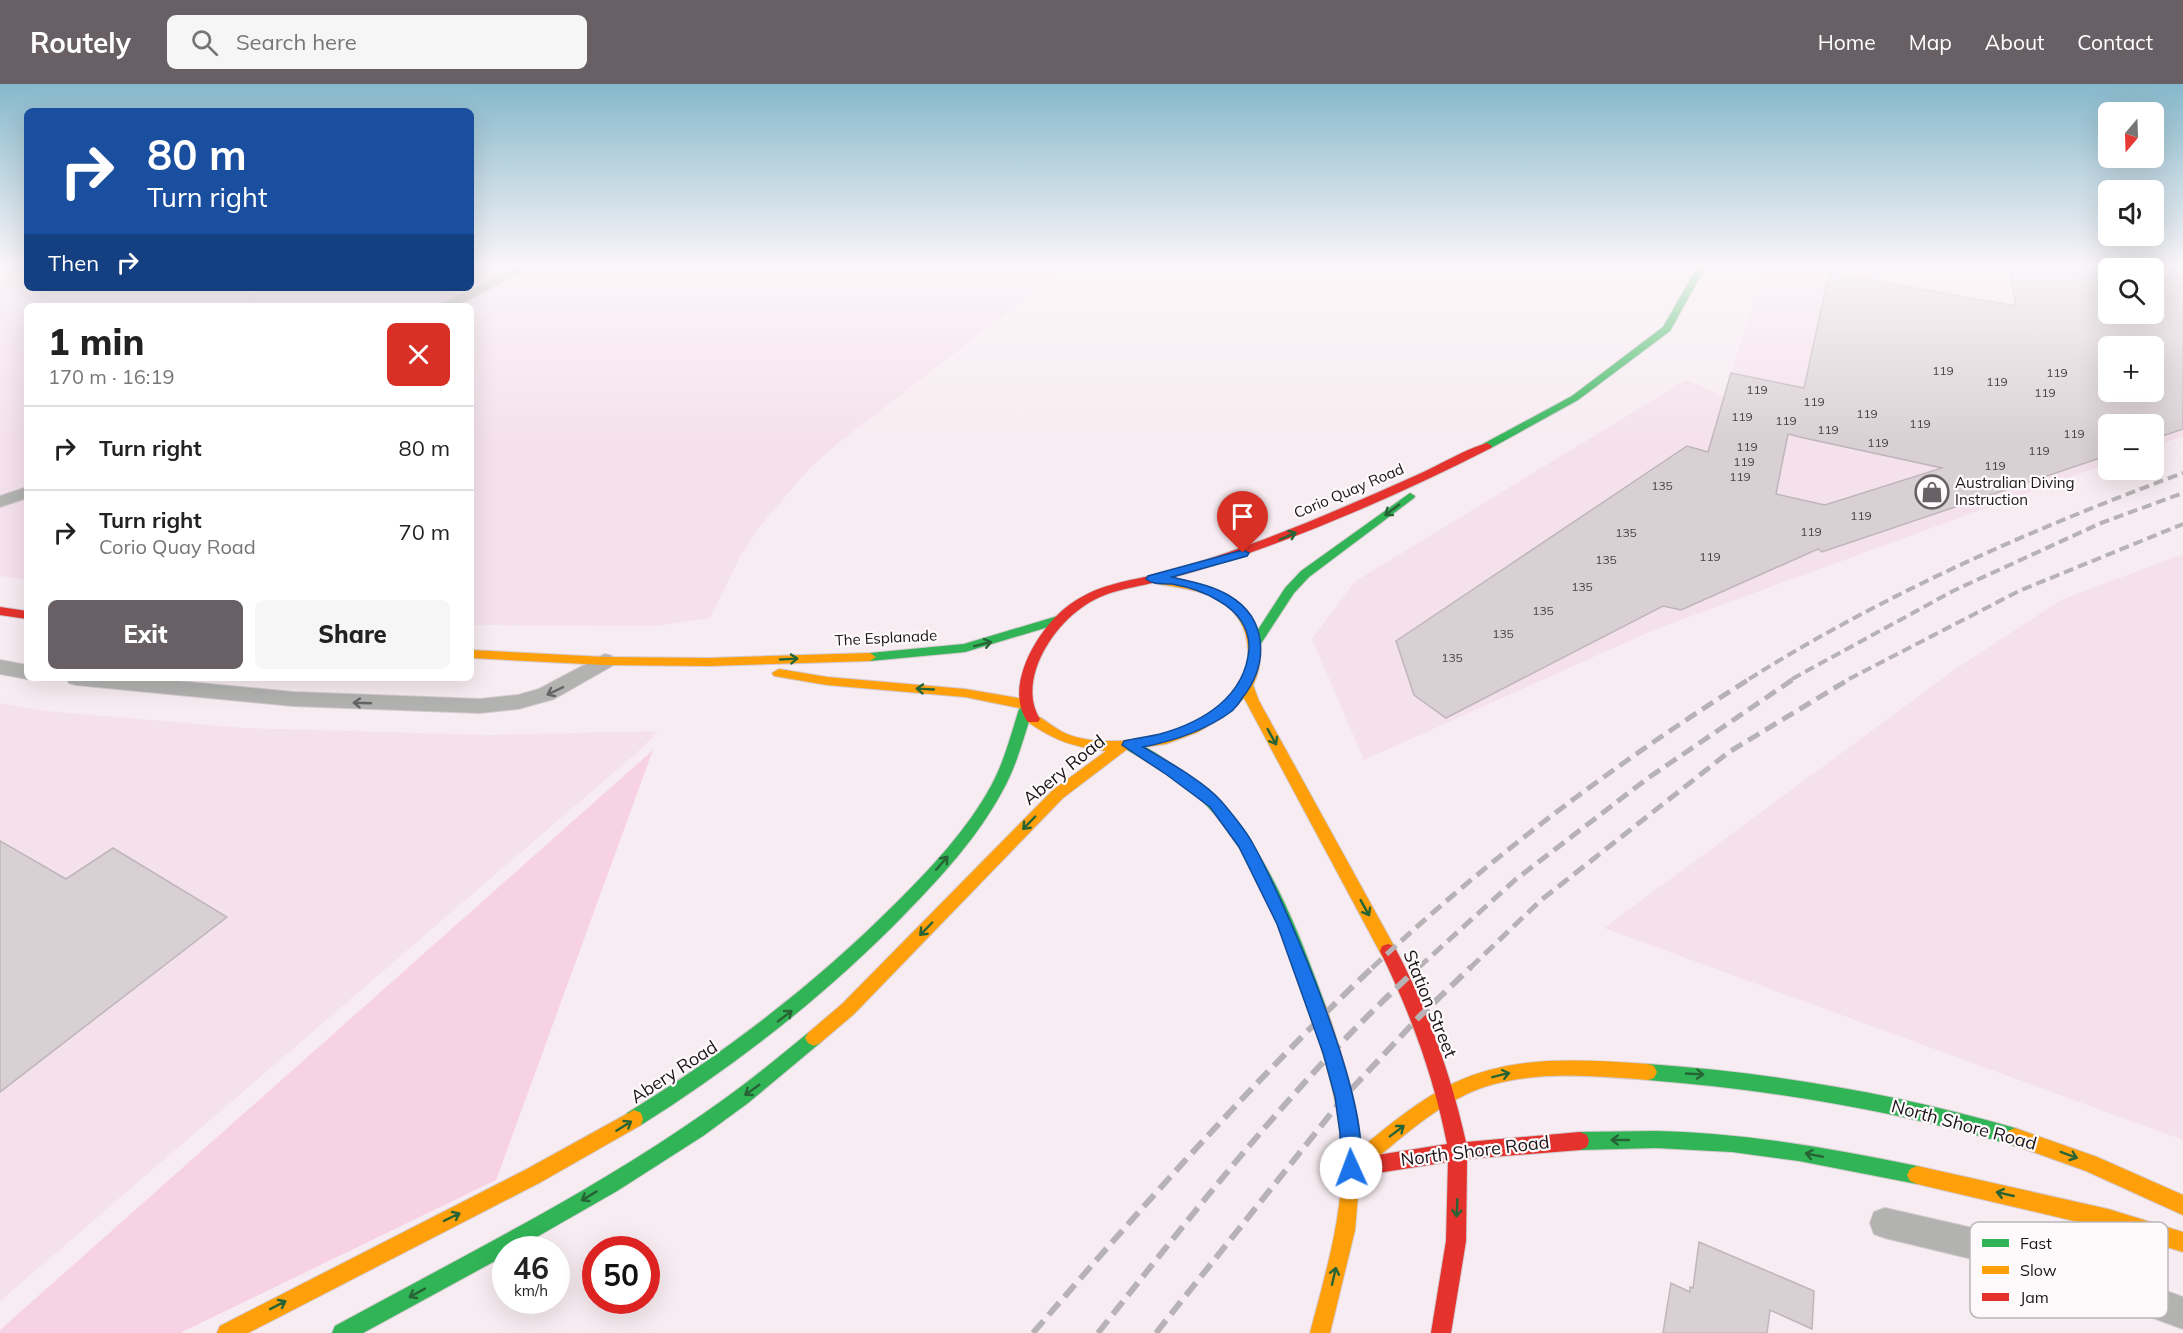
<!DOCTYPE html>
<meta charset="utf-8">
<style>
:root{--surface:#fff;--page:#f6f6f6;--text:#222;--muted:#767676;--line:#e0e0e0;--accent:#686064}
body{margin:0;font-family:Mulish,sans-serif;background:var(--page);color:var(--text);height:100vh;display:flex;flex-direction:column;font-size:22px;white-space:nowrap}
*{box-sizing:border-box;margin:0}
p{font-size:20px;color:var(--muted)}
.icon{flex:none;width:33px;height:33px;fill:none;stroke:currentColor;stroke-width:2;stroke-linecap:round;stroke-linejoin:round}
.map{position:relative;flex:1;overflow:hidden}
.panel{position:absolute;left:24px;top:219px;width:450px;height:378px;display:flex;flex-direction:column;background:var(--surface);border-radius:9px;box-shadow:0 6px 24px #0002}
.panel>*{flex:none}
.guide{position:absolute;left:24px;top:24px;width:450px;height:183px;border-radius:9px;box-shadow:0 6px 24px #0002;background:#1a4fa0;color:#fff;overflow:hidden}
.needle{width:39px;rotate:199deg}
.fabs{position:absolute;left:2098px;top:18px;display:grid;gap:12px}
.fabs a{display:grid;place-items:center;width:66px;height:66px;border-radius:9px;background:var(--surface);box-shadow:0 6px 24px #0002;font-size:30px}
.speed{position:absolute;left:492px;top:1152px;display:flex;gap:12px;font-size:30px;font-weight:700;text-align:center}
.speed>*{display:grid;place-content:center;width:78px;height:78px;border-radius:50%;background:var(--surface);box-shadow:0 6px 24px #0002;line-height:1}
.speed small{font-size:15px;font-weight:400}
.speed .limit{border:9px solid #d22;background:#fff;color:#111}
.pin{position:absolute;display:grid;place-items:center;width:51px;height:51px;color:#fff;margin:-62px -26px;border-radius:50% 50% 50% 0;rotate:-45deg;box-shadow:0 0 6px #0007}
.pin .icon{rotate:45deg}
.me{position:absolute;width:66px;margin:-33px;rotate:358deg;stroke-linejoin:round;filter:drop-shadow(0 0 4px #0008)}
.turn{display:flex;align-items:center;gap:21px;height:126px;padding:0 24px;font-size:27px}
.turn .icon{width:78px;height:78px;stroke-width:2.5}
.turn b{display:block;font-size:42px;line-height:51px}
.then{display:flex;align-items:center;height:57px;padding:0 24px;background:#0003;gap:12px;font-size:22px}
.round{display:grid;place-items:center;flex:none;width:63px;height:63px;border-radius:9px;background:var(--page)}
.summary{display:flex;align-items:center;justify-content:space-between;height:102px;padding:0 24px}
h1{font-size:36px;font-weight:800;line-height:45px}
.action{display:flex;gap:12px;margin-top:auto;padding:12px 24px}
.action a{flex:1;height:69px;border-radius:9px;background:var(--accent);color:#fff;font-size:24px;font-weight:800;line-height:69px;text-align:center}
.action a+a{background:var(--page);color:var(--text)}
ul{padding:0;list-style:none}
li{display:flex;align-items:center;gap:18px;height:84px;padding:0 24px;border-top:2px solid var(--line)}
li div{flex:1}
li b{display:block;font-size:22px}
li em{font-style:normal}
header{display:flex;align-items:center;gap:36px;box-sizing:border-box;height:84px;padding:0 30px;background:var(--accent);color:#fff}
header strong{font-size:28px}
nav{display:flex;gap:33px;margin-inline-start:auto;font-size:21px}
.search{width:420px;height:54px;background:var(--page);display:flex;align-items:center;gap:15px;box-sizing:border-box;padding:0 21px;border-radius:9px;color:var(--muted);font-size:22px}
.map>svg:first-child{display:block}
</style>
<header>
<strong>Routely</strong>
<div class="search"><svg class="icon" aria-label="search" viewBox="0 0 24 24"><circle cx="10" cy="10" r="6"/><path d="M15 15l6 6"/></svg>Search here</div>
<nav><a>Home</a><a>Map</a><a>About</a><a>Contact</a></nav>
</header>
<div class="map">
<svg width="2183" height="1249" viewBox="0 0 2183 1249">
<rect width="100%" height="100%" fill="#f7ecf1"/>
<g fill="#f5e1eb" fill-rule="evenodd">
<path d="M 0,184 L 27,184 L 27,204 L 471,204 L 471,184 L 1065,184 L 838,359 L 810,384 L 760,442 L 741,471 L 710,534 L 655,542 L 471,541 L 471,222 L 27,222 L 27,496 L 0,492 Z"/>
<path d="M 1764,184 L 1815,184 L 2183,249 L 2183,352 L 2154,363 L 2154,340 L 2109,340 L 2109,379 L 1656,545 L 1364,676 L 1312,555 L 1354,498 L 1686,296 L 1724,312 ZM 2109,262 L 2154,262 L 2154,308 L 2109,308 Z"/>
<path d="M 2183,470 L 2183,1056 L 1604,844 L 1954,586 L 2061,516 Z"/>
<path d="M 0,619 L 47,627 L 244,644 L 490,651 L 658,647 L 641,665 L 0,1217 Z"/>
</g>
<path fill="#f7d2e4" d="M 653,666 L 496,1096 L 180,1249 L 0,1249 L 0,1246 Z"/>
<g fill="#d9d0d4" stroke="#beb6ba" stroke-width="1.5" fill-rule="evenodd">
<path d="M 2010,184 L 2183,184 L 2183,345 L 2154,355 L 2154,340 L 2109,340 L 2109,370 L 2103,373 L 1822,468 L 1818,465 L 1681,526 L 1663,522 L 1446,634 L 1414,611 L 1396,557 L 1687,362 L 1708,368 L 1731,289 L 1804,304 L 1829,189 L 2016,222 ZM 2109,184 L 2154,184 L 2154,230 L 2109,230 ZM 2109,262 L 2154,262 L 2154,308 L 2109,308 ZM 1788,350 L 1804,354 L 1942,384 L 1825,421 L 1776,410 Z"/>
<path d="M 0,757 L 66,795 L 113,764 L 227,833 L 0,1008 Z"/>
<path d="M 1699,1158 L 1814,1207 L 1812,1245 L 1770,1226 L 1767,1249 L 1663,1249 L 1671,1199 L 1690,1208 L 1690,1203 L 1693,1204 Z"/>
</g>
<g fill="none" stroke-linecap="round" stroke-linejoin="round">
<g stroke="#d3cace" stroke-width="2">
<g id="lane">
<path d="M 515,184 L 530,184 L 456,222 L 438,222 Z"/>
<path d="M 27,403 L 27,414 L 0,423 L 0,412 Z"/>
<path d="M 605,570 L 612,572 L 615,577 L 612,582 L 554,615 L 518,625 L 480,629 L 293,622 L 76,601 L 69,599 L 66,594 L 147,594 L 293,608 L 480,615 L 518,611 L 539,605 Z"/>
<path d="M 0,576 L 27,581 L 27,594 L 30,594 L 27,595 L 0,590 Z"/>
<path d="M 1885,1124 L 2034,1158 L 2183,1213 L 2183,1245 L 2034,1190 L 1885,1154 L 1874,1150 L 1870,1139 L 1874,1128 Z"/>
</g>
</g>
<g stroke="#d3cace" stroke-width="2">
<g id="fast">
<path d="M 1697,184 L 1705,184 L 1670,247 L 1578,316 L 1491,364 L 1483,364 L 1483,360 L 1572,312 L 1663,243 Z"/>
<path d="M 1410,409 L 1415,412 L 1414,414 L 1309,493 L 1294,509 L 1260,561 L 1252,561 L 1250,558 L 1285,504 L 1301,487 Z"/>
<path d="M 1061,531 L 1065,532 L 1067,535 L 1065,538 L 965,568 L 870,577 L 864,573 L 870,569 L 964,560 Z"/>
<path d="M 1026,620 L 1033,625 C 1024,652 1017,681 1003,706 C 978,753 941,793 904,831 C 825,912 736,981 641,1041 L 634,1044 L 627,1041 L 625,1035 L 627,1029 C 725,969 815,900 896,819 C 931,784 967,746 991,702 C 1004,678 1011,651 1019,625 Z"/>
<path d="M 1129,656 C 1143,660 1157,670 1169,678 C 1257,731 1292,831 1326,923 L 1323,928 L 1317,930 L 1311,928 C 1301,906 1294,882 1285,860 C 1265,808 1241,754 1200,715 C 1178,694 1150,680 1124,664 L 1122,661 Z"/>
<path d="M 814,946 L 820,949 L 823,954 L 820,959 L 748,1019 L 703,1052 L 617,1107 L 528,1158 L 515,1166 L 506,1166 L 506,1171 L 363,1249 L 332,1249 L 335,1242 C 459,1174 587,1111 703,1030 C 740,1005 774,977 808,949 Z"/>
<path d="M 1648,980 C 1773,989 1894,1009 2015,1044 L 2022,1047 L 2024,1053 L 2022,1059 L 2015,1062 C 1895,1026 1773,1006 1648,996 L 1642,994 L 1639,988 L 1642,982 Z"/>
<path d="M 1656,1047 C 1745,1049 1830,1064 1917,1082 L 1924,1085 L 1927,1091 L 1924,1097 L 1917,1100 L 1799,1077 L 1732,1068 L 1656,1064 L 1580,1066 L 1573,1063 L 1571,1057 L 1573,1051 L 1580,1048 Z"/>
</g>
</g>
<g stroke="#d3cace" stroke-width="2">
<g id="slow">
<path d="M 1152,491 C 1195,497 1249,506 1259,556 C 1262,572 1260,587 1253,601 L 1259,617 L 1394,862 L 1396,867 L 1394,872 L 1388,874 L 1382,872 L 1244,614 L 1222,634 L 1198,648 L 1166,660 L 1126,666 L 1063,714 L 854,930 L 820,959 L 814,962 L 808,959 L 805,954 L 808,949 L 842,920 L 1053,706 L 1106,667 C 1074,663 1055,657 1028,638 L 1026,635 L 1028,632 C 1039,629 1047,639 1056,644 C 1070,654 1091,657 1108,657 C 1159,659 1249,631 1248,569 C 1248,557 1245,544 1238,534 C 1218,504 1179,505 1148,498 L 1146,495 Z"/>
<path d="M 471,566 L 605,573 L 709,574 L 870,569 L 876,573 L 870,577 L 709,582 L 605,581 L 471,574 Z"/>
<path d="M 779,585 L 827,593 L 965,605 L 1024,615 L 1031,620 L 1024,625 L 965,613 L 827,601 L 774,592 L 772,589 Z"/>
<path d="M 1317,916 L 1323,918 L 1326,923 C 1342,969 1356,1016 1360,1065 C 1389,1041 1419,1016 1454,999 C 1516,970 1582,976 1648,980 L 1654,982 L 1657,988 L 1654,994 L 1648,996 C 1594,992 1537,986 1484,1003 C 1437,1019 1398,1057 1360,1088 L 1355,1146 L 1330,1249 L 1310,1249 C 1324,1195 1341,1140 1342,1083 C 1342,1028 1326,975 1308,923 L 1311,918 Z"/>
<path d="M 634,1026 L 641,1029 L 643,1035 L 641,1041 L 541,1098 L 248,1249 L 217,1249 L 220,1242 L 527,1085 Z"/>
<path d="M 2015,1044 L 2097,1073 L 2183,1111 L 2183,1131 L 2086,1087 L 2008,1059 L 2006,1053 L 2008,1047 Z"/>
<path d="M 1917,1082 L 2108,1125 L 2183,1148 L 2183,1168 L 2108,1145 L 1917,1100 L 1910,1097 L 1907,1091 L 1910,1085 Z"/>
</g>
</g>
<g stroke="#d3cace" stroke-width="2">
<g id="jam">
<path d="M 1487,359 L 1492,362 L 1491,364 C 1409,406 1322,444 1235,474 C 1209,483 1183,491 1156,498 C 1125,506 1103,506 1076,528 C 1048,550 1018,600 1040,635 L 1038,638 L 1028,638 C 1002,603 1039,543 1069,521 C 1097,501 1122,498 1154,491 C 1188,483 1221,471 1254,459 C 1309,439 1363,415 1417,391 C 1440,381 1463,366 1487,359 Z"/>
<path d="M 0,523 L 27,527 L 27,535 L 0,531 Z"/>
<path d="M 1388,860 L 1394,862 C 1427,923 1451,991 1466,1058 L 1580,1048 L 1587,1051 L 1589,1057 L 1587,1063 L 1580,1066 L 1467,1075 L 1466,1157 L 1451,1249 L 1431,1249 L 1446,1157 L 1448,1078 L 1352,1093 L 1345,1090 L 1343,1084 L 1345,1078 L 1352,1075 L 1447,1060 C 1434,993 1410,928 1380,867 L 1382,862 Z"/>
</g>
</g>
<use href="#lane" fill="#b2b2b1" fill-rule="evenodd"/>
<use href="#fast" fill="#30b455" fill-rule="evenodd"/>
<use href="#slow" fill="#ff9f0a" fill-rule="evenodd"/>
<use href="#jam" fill="#e5322d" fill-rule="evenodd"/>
<g stroke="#b7b2b5" stroke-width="4" stroke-dasharray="10 5" stroke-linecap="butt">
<path d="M 1749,595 C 1886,509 2032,445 2183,389"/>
<path d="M 1792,595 L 1953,507 L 2101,439 L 2183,409"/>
<path d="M 1849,595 L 2019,507 L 2183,440"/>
</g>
<g stroke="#b7b2b5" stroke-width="5" stroke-dasharray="13 7" stroke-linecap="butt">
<path d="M 1372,884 C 1487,775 1617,678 1751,594"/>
<path d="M 1418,884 L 1515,796 L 1648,694 L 1795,594"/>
<path d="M 1470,884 L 1540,817 L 1729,668 L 1851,594"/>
</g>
<g stroke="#b7b2b5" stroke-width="6" stroke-dasharray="16 8" stroke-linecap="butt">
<path d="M 1033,1249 C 1142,1123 1252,998 1373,883"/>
<path d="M 1098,1249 C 1199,1122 1299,992 1419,883"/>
<path d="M 1156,1249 L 1344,1013 L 1419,933 L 1471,883"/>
</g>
</g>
<defs><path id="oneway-shaft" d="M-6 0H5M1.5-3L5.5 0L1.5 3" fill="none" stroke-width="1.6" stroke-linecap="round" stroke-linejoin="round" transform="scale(1.5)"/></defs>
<g stroke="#266436">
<use href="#oneway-shaft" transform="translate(1392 426) rotate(143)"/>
<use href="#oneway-shaft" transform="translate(1288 452) rotate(-23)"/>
<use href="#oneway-shaft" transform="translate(983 560) rotate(-14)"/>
<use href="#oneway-shaft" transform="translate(789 575) rotate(-3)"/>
<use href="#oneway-shaft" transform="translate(925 605) rotate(-177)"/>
<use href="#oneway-shaft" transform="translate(1272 653) rotate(61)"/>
<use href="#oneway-shaft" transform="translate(1029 739) rotate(134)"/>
<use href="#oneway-shaft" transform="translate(942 779) rotate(-49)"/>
<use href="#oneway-shaft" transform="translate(1365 824) rotate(61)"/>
<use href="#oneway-shaft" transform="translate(926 845) rotate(134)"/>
<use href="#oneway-shaft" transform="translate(785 932) rotate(-38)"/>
<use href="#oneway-shaft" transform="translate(1695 990) rotate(3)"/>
<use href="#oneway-shaft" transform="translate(1501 991) rotate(-14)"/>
<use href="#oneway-shaft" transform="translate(752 1006) rotate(144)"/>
<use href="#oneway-shaft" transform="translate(624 1042) rotate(-32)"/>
<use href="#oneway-shaft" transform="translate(1397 1047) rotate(-37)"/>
<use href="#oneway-shaft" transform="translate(1620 1056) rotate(180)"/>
<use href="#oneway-shaft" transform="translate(1814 1071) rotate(-169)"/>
<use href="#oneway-shaft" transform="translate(2069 1071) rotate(21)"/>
<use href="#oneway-shaft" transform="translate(2005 1110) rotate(-167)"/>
<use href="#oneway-shaft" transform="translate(589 1112) rotate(149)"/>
<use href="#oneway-shaft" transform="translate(1457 1124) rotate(93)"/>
<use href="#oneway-shaft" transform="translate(452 1133) rotate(-26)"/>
<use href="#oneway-shaft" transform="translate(1334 1192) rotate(-77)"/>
<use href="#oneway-shaft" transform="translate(417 1209) rotate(151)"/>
<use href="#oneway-shaft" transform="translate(278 1221) rotate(-27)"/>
</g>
<g stroke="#666464">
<use href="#oneway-shaft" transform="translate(555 607) rotate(154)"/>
<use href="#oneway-shaft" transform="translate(362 619) rotate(-178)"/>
</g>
<linearGradient id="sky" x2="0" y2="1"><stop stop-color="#86b8cb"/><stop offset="0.51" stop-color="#fbf6f9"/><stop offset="1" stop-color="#fbf6f9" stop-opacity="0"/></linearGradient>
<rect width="2183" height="358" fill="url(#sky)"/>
<path fill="#1a73e8" stroke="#114b97" stroke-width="1.5" d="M 1243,466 L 1249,469 L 1247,472 L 1172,493 C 1192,498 1211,501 1228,511 C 1268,534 1269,579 1243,613 C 1240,618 1236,623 1232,627 C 1206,646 1174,657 1143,663 C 1167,677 1205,698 1222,718 C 1232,730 1244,744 1252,758 C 1283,813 1381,1035 1357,1090 L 1351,1093 L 1344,1090 L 1341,1084 L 1340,1049 L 1335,1013 L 1323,969 L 1277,840 L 1239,763 L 1210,723 L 1167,691 L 1122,661 L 1124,657 C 1136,654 1148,653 1160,650 C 1203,638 1245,613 1249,565 C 1250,544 1237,527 1219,517 C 1205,508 1189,503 1172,500 C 1163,499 1153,501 1146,495 L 1148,492 Z"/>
<defs>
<g id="shop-ring" transform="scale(1.725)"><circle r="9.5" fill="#fefafc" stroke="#686064" stroke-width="1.5"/><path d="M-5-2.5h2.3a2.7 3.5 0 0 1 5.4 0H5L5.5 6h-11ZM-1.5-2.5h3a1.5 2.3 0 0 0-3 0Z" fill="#686064"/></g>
</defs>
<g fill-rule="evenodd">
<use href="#shop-ring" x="1932" y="408"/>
</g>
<g text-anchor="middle" stroke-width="4.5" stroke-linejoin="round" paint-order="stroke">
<g font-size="12" fill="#4a4447">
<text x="1943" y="291">119</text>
<text x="2057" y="293">119</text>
<text x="1997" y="302">119</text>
<text x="1757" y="310">119</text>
<text x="2045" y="313">119</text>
<text x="1814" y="322">119</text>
<text x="1867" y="334">119</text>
<text x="1742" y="337">119</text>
<text x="1786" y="341">119</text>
<text x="1920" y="344">119</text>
<text x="1828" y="350">119</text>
<text x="2074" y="354">119</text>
<text x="1878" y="363">119</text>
<text x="1747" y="367">119</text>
<text x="2039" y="371">119</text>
<text x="1744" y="382">119</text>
<text x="1995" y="386">119</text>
<text x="1740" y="397">119</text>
<text x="1662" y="406">135</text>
<text x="1861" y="436">119</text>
<text x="1811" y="452">119</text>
<text x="1626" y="453">135</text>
<text x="1710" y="477">119</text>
<text x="1606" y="480">135</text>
<text x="1582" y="507">135</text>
<text x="1543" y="531">135</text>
<text x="1503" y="554">135</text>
<text x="1452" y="578">135</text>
</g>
<g font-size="15" fill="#1b1518" stroke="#fefafc" text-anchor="start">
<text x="1955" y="404">Australian Diving<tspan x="1955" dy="17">Instruction</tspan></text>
</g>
<g font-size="15" fill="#1b1518" stroke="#fefafc">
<text transform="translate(1349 407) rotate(-23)" y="5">Corio Quay Road</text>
<text transform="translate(886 554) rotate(-3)" y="5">The Esplanade</text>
</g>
<g font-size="18" fill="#1b1518" stroke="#fefafc">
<text transform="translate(1064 686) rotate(-39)" y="6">Abery Road</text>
<text transform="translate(1430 920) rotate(68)" y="6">Station Street</text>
<text transform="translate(674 988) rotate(-33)" y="6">Abery Road</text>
<text transform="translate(1964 1041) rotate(15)" y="6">North Shore Road</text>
<text transform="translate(1475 1067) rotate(-7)" y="6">North Shore Road</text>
</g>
</g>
<rect x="1970" y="1138" width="198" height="96" rx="9" fill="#fefafc" stroke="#bab5b8" stroke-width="1.5"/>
<rect x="1982" y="1155" width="27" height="8" fill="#30b455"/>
<rect x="1982" y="1182" width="27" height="8" fill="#ff9f0a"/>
<rect x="1982" y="1209" width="27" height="8" fill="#e5322d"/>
<g font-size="16" fill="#1b1518">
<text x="2020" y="1165">Fast</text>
<text x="2020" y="1192">Slow</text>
<text x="2020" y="1219">Jam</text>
</g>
</svg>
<div class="fabs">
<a><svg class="needle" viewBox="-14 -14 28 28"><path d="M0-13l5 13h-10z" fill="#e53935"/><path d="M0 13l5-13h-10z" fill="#767676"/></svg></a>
<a><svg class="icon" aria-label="sound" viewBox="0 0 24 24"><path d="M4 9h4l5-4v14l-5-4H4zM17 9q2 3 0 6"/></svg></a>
<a><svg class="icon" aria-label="search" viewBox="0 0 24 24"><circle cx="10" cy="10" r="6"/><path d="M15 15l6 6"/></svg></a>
<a>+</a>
<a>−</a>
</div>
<div class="speed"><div>46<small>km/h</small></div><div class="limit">50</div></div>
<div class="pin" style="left:1243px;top:469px;background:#d93025"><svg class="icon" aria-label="arrive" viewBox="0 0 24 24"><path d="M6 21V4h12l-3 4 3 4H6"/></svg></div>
<svg class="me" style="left:1351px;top:1084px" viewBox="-20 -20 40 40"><circle r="19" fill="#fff"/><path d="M0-13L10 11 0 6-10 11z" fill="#1a73e8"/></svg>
<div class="guide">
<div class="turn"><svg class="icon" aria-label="right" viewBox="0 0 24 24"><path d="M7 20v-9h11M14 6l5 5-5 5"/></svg><div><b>80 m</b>Turn right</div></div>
<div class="then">Then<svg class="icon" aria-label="right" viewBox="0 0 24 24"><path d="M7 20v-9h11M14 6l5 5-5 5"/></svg></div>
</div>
<section class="panel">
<div class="summary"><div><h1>1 min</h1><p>170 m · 16:19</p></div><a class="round" style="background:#d93025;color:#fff"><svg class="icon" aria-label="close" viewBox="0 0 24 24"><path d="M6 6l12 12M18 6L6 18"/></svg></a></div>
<ul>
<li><svg class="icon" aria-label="right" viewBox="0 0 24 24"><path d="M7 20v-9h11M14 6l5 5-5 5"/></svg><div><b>Turn right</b></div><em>80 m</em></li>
<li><svg class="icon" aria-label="right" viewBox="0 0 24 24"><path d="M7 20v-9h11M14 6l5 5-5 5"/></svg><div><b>Turn right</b><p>Corio Quay Road</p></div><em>70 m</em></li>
</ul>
<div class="action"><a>Exit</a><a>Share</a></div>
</section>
</div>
